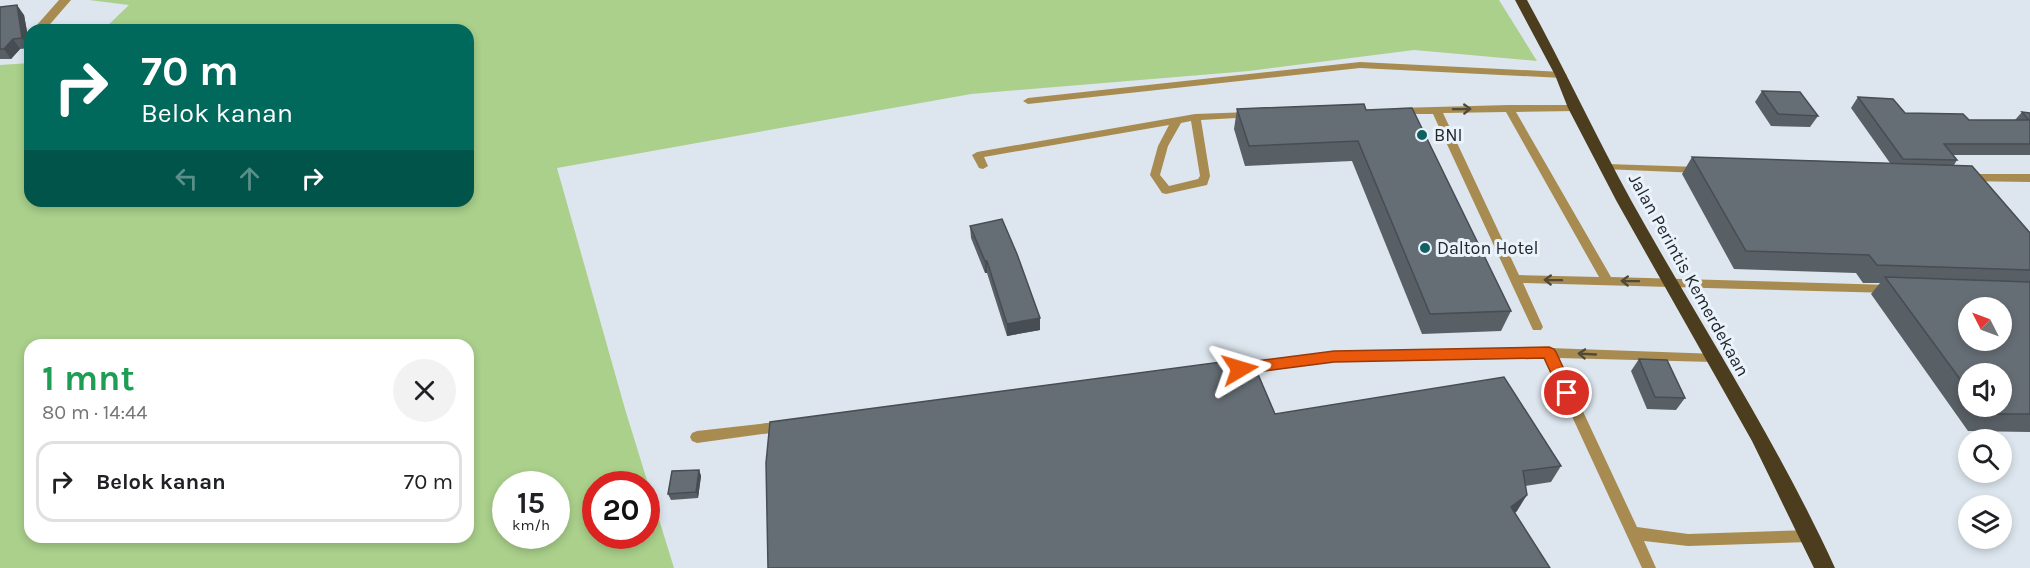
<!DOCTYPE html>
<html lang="id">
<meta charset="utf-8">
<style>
:root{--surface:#fff;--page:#f2f2f2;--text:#202124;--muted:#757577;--line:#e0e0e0}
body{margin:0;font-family:Karla,sans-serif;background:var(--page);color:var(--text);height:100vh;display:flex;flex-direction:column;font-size:22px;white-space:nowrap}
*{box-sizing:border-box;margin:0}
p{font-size:20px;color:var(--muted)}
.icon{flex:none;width:33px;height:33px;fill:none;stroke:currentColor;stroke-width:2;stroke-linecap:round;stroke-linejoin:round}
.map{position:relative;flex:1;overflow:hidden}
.sheet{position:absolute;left:24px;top:339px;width:450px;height:204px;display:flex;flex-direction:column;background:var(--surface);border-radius:18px;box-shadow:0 3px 9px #0003}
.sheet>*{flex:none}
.top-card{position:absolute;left:24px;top:24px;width:450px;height:183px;border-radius:18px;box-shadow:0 3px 9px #0003;background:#00695c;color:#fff;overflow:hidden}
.needle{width:39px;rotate:312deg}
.tools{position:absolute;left:1958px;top:297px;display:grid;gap:12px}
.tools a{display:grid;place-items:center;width:54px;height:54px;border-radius:50%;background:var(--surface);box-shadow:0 3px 9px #0003;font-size:30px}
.speed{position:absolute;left:492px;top:471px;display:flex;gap:12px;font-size:30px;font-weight:700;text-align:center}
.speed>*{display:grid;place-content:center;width:78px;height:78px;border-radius:50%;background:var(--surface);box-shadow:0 3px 9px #0003;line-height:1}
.speed small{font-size:15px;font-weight:400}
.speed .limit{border:9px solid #d22;background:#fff;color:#111}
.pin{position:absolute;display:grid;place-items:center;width:51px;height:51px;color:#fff;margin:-26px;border:3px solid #fff;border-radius:50%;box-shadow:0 2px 6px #0007}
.me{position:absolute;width:66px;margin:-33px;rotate:83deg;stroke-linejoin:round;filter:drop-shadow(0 0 4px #0008)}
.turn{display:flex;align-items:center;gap:21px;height:126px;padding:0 18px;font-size:27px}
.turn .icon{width:78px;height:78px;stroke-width:2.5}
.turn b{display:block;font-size:42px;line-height:51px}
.lanes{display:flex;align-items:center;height:57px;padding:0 18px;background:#0003;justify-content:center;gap:30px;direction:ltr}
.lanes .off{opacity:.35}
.round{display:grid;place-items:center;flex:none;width:63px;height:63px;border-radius:32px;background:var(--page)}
.summary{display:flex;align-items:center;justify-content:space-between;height:102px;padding:0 18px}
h1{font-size:36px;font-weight:700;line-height:45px;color:#1e9e55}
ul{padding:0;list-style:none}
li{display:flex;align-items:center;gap:18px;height:81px;margin:0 12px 9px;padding:0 6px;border:3px solid var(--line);border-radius:18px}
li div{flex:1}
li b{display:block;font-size:22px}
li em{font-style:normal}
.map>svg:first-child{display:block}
</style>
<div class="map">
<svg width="2030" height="568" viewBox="0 0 2030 568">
<rect width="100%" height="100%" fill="#dde6ee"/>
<path fill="#aad08b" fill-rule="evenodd" d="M 89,0 L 1499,0 L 1537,61 L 1414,50 L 1249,71 L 971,94 L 557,168 L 625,409 L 674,568 L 0,568 L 0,65 L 30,63 L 30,201 L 468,201 L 468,30 L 103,30 L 129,5 ZM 30,345 L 468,345 L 468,537 L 30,537 ZM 506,484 L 556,484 L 556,536 L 506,536 ZM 646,484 L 646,536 L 596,536 L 596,484 Z"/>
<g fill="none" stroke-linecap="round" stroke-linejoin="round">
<g fill="#a88b51" fill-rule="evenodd">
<path d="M 1360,62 L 1562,72 L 1567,75 L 1562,78 L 1360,68 L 1028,104 L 1023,101 L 1028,98 Z"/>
<path d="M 1509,105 L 1575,105 L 1580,108 L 1575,111 L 1516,112 L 1611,277 L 1891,285 L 1897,289 L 1891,293 L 1523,283 L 1543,327 L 1541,330 L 1533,330 L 1433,114 L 1397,114 L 1392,111 L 1397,108 ZM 1506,112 L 1599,277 L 1519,275 L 1443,113 Z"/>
<path d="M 1250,112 L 1255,115 L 1254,117 L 1201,120 L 1210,176 L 1207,185 L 1166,194 L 1162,193 L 1150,175 L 1158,146 L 1169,125 L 984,157 L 988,166 L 983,169 L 979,168 L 972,155 L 977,152 L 1195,114 ZM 1191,121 L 1200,176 L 1198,179 L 1169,186 L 1160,175 L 1168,146 L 1181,123 Z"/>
<path d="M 1607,164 L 1699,167 L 1704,170 L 1699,173 L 1603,169 L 1602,167 Z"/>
<path d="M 1966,174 L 2030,174 L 2030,182 L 1962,181 L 1961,178 L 1962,175 Z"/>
<path d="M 1549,348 L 1718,354 L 1719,357 L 1718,360 L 1713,362 L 1558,358 L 1637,527 L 1688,534 L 1809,530 L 1814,531 L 1816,536 L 1814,541 L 1809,542 L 1688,546 L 1644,541 L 1656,568 L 1642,568 L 1545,358 L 1334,362 L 1240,374 L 1235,373 L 1234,369 L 1235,365 L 1240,364 L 1334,352 Z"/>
<path d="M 785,421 L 790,422 L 792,426 L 790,430 L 785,431 L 697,443 L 692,441 L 690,437 L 692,433 L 697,431 Z"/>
</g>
<path fill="#a88b51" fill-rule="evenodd" d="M 59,0 L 71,0 L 45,30 L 36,30 L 36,26 Z"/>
<path fill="#4c3d1e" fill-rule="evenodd" d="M 1515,0 L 1527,0 C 1564,67 1595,135 1632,202 C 1700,324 1777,441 1835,568 L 1814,568 L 1752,441 L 1617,202 L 1568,108 L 1555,75 Z"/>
</g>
<g fill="#585f65" fill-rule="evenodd">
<path d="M 0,7 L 24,15 L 30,48 L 20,49 L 11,59 L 0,59 Z"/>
<path d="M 1762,91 L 1818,116 L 1810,127 L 1771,126 L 1755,102 Z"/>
<path d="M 1858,97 L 1905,113 L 1969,120 L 2015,120 L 2022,112 L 2030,113 L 2030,155 L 1953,155 L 1957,160 L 1954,165 L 2030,233 L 2030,432 L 1968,431 L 1871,294 L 1880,283 L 1863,283 L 1856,273 L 1734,269 L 1682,174 L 1692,157 L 1890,163 L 1851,108 ZM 1968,374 L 2001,406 L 1968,406 Z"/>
<path d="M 1237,109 L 1366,110 L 1511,311 L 1501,331 L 1422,334 L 1352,161 L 1245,166 L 1234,129 Z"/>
<path d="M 970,226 L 1040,330 L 1007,336 L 987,273 L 985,273 L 971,238 Z"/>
<path d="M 1639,359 L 1685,398 L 1676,410 L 1647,409 L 1631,371 Z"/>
<path d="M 1275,414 L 1561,466 L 1551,482 L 1525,486 L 1517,511 L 1515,513 Z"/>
<path d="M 699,470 L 701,476 L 698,498 L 671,500 L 668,494 Z"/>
</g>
<g fill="#474d52">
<path d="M 17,5 L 24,15 L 30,48 L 22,38 Z"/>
<path d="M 13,39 L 20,49 L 11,59 L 4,49 Z"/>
<rect x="985" y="261" width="2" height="12"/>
<path d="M 1040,318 L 1040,330 L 1007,336 L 1007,324 Z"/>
<path d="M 699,470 L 701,476 L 698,498 L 696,492 Z"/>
<path d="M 1527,495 L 1517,511 L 1501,523 L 1511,507 Z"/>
</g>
<g fill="#666e75" stroke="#474d52" stroke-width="1.5" fill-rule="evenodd">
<path d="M 17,5 L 22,38 L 13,39 L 4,49 L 0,49 L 0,7 Z"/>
<path d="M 1762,91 L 1800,92 L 1818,116 L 1778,114 Z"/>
<path d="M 1858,97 L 1893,99 L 1905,113 L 1963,114 L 1969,120 L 2029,120 L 2022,112 L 2030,113 L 2030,144 L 1944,144 L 1957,160 L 1903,159 Z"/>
<path d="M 1364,104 L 1366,110 L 1412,108 L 1511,311 L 1430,314 L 1358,141 L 1249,146 L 1237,109 Z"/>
<path d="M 1692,157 L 1972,166 L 2030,233 L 2030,270 L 1877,265 L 1869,255 L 1746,251 Z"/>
<path d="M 1002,219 L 1017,254 L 1040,318 L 1007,324 L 987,261 L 985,261 L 970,226 Z"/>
<path d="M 1885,277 L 2030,282 L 2030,414 L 1985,414 L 1980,406 L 2001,406 L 2001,374 L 1968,374 L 1968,390 ZM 1968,308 L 2001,308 L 2001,340 L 1968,340 Z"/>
<path d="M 1251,358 L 1275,414 L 1504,377 L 1561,466 L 1523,471 L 1527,495 L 1511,507 L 1550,568 L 768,568 L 766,463 L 770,422 Z"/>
<path d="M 1639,359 L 1667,360 L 1685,398 L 1655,397 Z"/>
<path d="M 699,470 L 696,492 L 668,494 L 672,471 Z"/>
</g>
<defs><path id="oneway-shaft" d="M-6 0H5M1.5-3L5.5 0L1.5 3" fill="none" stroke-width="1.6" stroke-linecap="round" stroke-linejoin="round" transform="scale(1.5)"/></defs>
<g stroke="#524a38">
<use href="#oneway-shaft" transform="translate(1462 109) rotate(-1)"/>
<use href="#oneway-shaft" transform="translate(1553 280) rotate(-179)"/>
<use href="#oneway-shaft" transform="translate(1630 281) rotate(-179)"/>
<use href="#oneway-shaft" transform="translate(1587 354) rotate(-177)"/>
</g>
<path fill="#ea580c" stroke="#983908" stroke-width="1.5" d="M 1549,347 L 1554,349 L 1556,352 L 1575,393 L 1573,397 L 1562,397 L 1544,358 L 1334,362 L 1240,374 L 1235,373 L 1232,369 L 1235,365 L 1240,363 L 1334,351 Z"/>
<g fill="#106162" stroke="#eaf3fc" stroke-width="2">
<circle cx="1422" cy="135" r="6"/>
<circle cx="1425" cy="248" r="6"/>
</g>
<g text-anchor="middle" stroke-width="6" stroke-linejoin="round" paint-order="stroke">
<g font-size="18" fill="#23272a" stroke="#eaf3fc" text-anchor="start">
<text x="1434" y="141">BNI</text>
<text x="1437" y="254">Dalton Hotel</text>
</g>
<g font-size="18" fill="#23272a" stroke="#eaf3fc">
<text transform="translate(1689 275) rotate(61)" y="6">Jalan Perintis Kemerdekaan</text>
</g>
</g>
</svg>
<div class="tools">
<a><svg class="needle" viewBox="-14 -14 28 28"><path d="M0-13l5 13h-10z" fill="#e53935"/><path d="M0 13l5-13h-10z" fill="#757577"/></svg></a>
<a><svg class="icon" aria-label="sound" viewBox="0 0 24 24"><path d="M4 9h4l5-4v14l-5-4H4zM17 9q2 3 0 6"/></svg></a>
<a><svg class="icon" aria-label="search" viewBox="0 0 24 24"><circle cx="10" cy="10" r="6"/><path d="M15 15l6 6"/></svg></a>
<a><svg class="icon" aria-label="layers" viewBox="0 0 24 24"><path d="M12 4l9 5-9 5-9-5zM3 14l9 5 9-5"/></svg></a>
</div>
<div class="speed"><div>15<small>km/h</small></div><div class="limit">20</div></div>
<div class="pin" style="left:1567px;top:393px;background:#d93025"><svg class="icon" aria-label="arrive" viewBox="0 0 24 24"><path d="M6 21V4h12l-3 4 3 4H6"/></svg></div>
<svg class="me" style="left:1240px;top:369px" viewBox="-20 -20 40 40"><path d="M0-17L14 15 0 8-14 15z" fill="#ea580c" stroke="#fff" stroke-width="4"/></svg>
<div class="top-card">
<div class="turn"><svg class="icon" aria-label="right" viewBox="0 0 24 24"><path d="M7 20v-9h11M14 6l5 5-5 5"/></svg><div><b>70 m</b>Belok kanan</div></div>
<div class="lanes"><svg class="icon off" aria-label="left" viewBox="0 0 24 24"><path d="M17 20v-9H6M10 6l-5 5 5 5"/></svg><svg class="icon off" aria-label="ahead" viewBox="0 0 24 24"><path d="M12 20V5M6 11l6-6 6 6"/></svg><svg class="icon" aria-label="right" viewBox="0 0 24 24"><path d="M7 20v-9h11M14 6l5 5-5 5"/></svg></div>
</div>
<section class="sheet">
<div class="summary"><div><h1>1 mnt</h1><p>80 m · 14:44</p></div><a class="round"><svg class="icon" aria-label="close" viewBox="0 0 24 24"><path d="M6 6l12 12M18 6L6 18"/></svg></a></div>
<ul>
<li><svg class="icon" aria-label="right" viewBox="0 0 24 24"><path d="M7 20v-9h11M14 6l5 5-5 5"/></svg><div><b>Belok kanan</b></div><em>70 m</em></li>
</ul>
</section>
</div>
